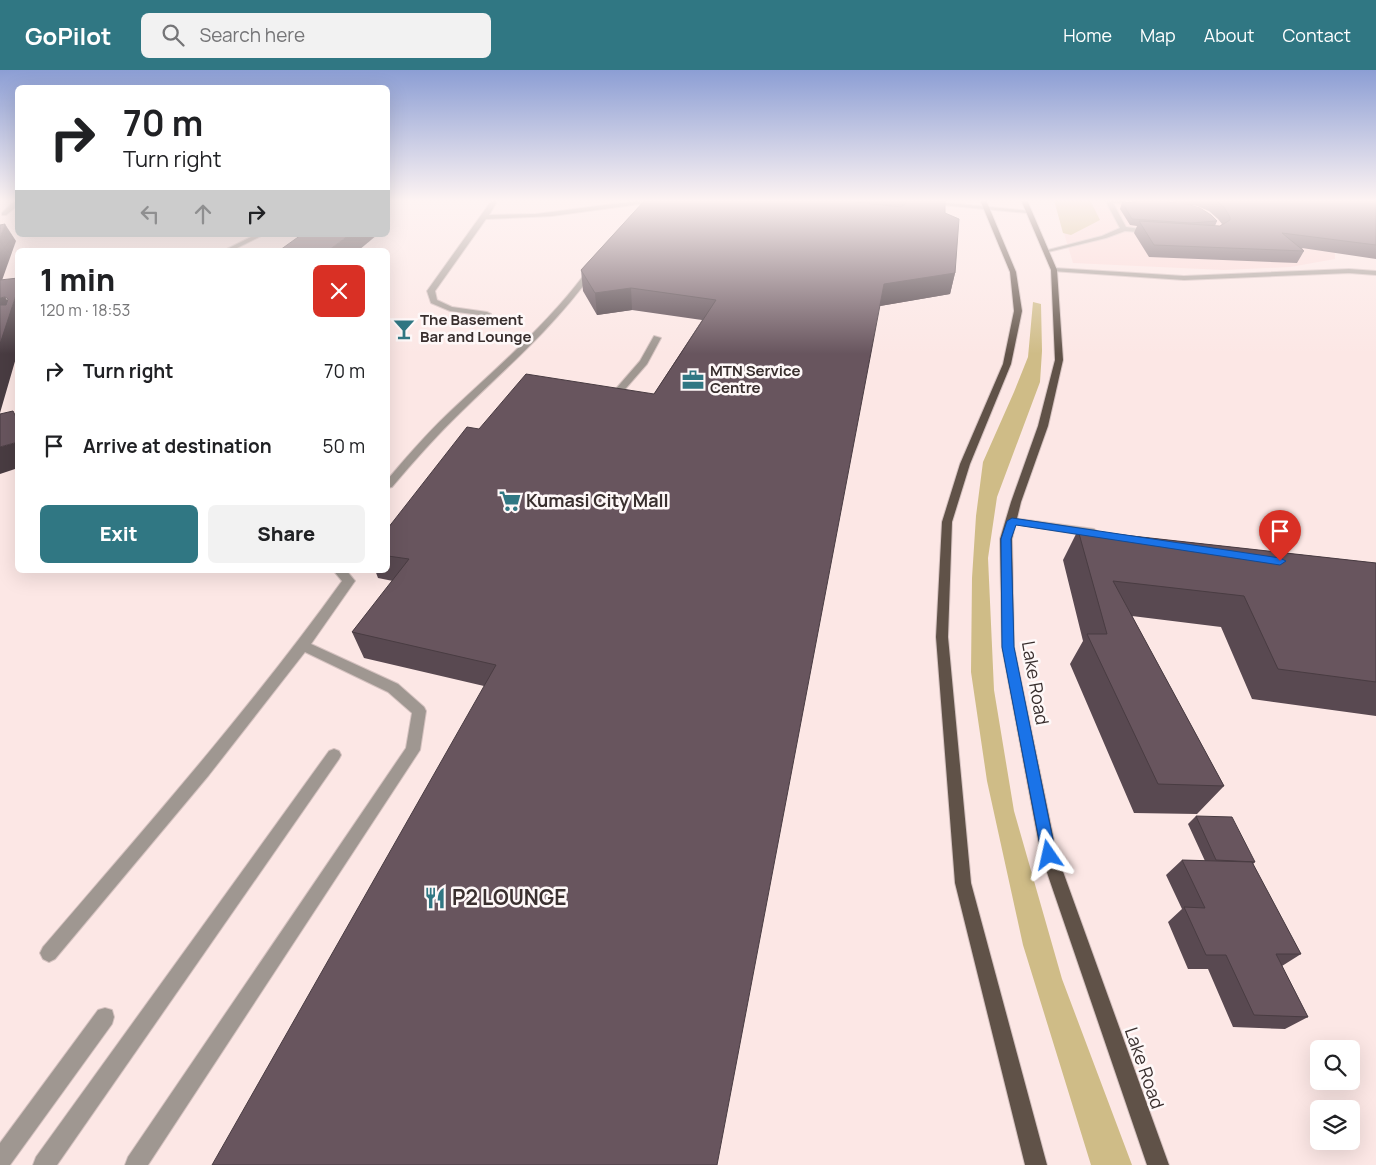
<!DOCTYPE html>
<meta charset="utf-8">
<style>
:root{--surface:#fff;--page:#f2f2f2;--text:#202124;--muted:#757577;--accent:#307783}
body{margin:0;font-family:Manrope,sans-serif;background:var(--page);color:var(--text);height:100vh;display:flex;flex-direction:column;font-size:19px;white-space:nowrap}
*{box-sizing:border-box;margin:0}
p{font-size:16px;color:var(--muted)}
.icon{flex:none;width:28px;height:28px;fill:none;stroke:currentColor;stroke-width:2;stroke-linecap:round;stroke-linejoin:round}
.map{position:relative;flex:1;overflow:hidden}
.panel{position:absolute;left:15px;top:178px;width:375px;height:325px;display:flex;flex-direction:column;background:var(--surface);border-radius:8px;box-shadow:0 5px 20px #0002}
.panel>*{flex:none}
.guide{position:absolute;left:15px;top:15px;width:375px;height:152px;border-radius:8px;box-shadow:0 5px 20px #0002;background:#fff;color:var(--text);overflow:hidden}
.tools{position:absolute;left:1310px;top:970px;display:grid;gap:10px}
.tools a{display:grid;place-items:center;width:50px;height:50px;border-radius:8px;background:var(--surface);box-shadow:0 5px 20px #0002;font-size:25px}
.pin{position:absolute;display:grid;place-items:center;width:42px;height:42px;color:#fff;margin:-51px -21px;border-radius:50% 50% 50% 0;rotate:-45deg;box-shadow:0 0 5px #0007}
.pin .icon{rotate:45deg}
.me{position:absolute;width:55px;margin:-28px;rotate:349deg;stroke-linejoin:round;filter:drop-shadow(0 0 4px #0008)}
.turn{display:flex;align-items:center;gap:18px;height:105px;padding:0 25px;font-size:22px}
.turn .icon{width:65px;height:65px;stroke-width:2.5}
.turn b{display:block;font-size:35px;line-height:42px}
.lanes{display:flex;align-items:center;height:48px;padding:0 25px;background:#0003;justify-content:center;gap:25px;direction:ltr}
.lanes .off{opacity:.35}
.round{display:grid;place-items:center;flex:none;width:52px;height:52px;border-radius:8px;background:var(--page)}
.head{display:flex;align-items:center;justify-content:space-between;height:85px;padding:0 25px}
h1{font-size:30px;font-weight:800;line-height:38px}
.primary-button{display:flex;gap:10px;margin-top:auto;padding:10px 25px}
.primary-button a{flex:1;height:58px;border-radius:8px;background:var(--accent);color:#fff;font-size:20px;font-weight:800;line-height:58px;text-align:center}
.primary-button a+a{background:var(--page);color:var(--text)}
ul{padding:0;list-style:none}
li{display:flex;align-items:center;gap:15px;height:75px;padding:0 25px}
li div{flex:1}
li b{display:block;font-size:19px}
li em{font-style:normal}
header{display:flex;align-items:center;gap:30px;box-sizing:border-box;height:70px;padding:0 25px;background:var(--accent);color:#fff}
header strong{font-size:24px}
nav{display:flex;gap:28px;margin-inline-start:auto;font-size:18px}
.search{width:350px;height:45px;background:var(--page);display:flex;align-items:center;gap:12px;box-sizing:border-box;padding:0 18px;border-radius:8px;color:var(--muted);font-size:19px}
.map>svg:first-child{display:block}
</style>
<header>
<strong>GoPilot</strong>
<div class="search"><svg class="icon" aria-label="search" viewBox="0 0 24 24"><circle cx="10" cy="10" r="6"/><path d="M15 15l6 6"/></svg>Search here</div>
<nav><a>Home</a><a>Map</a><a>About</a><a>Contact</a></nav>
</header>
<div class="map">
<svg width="1376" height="1095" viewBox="0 0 1376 1095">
<rect width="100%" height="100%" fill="#fce7e5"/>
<path fill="#fbd8d6" d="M 1054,130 L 1319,130 L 1334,146 L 1335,189 L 1290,197 L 1224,200 L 1073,193 Z"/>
<g fill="#cfbc87">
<path d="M 1054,130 L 1090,130 L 1100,150 L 1071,165 L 1063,163 Z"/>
<path d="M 1033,232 L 1041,234 L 1042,281 L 1040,312 L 997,427 L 988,488 L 994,620 L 1014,741 L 1062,909 L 1132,1095 L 1091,1095 L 1023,875 L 987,711 L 971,602 L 972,508 L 976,446 L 983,392 L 1014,322 L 1028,287 Z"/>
</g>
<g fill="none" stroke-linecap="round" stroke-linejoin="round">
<g stroke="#d5c2c0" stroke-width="2">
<g id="minor">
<path d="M 15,130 L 18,130 L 18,135 L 6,145 L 2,145 L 2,143 Z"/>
<path d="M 492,130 L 498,130 L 489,145 L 536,144 L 644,130 L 662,131 L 552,146 L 486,149 L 435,221 L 437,230 L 452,237 L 487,242 L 491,244 L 487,246 L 450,241 L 431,233 L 427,221 Z"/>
<path d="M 891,130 L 919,130 L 1030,141 L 1027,143 Z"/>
<path d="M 1105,130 L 1149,133 L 1147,136 L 1113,133 L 1126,157 L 1154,161 L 1151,163 L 1125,161 L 1106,168 L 1044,183 L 1044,181 L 1102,166 L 1120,158 Z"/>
<path d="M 255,165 L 263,165 L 233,180 L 225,180 Z"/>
<path d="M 1054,198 L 1184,206 L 1349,199 L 1376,201 L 1376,205 L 1349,203 L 1184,210 L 1052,201 L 1052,199 Z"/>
<path d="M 584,200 L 588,200 L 591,205 C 555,256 506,298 462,341 C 437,365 414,391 392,417 L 388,418 L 388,409 C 409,384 431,359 456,336 C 500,295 547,254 584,205 Z"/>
<path d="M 654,266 L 661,268 L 647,294 L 620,325 L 614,325 L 614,321 L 640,291 Z"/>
<path d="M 1012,448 L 1094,459 L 1100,463 L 1094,467 L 1008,453 L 1007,451 Z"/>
<path d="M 333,500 L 346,500 L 355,511 L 311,574 L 398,614 L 424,637 L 426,641 L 420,680 L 148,1095 L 125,1095 L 128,1087 L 406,678 L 412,643 L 388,622 L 305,582 L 209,705 L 55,889 L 49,892 L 43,889 L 40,883 L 43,877 C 146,757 250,639 342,511 Z"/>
<path d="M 334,679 L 339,681 L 341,685 L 339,689 L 57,1095 L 33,1095 L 36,1087 L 329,681 Z"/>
<path d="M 105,938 L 112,940 L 114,947 L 112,954 L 10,1095 L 0,1095 L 0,1073 L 98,940 Z"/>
</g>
</g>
<g stroke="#d5c2c0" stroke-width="2">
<g id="major">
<path d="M 980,130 L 986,130 L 1016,202 L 1022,241 L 1011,294 L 970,394 L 952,452 L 948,567 L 971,813 L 1047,1095 L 1025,1095 L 955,813 L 936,567 L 942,452 L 960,394 L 1003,294 L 1014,241 L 1010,202 Z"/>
<path d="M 1021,130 L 1027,130 L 1057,200 L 1063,290 L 1048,356 L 1021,432 L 1012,469 L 1014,577 L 1057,785 L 1169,1095 L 1147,1095 L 1041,785 L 1002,577 L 1000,469 L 1011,432 L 1038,356 L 1055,290 L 1051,200 Z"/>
</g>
</g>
<use href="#minor" fill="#9f9791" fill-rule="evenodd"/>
<use href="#major" fill="#605248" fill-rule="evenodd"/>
</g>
<g fill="#594951" fill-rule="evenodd">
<path d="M 645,130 L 945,130 L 945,143 L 955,203 L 950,224 L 880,236 L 484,616 L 364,588 L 352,562 L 393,511 L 378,508 L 375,500 L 388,500 L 388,458 L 479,359 L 654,324 L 702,250 L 632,240 L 597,245 L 583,221 L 581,200 Z"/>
<path d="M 1132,130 L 1150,130 L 1181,133 L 1165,130 L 1376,130 L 1376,189 L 1302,178 L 1304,181 L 1297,193 L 1149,187 L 1134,163 L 1137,156 L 1130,155 L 1120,139 L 1122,132 L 1132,133 ZM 1191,135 L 1197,136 L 1209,141 L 1218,149 L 1222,154 L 1220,156 L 1215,156 L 1217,151 Z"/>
<path d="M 1078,460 L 1376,493 L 1376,646 L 1252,629 L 1221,557 L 1132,546 L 1224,716 L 1197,744 L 1134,743 L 1070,594 L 1083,571 L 1063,490 Z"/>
<path d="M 1196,746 L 1255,792 L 1253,794 L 1301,884 L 1282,896 L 1308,947 L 1285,959 L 1233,957 L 1208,899 L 1188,899 L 1168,852 L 1182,839 L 1166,805 L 1182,790 L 1205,791 L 1188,754 Z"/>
</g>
<g fill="#493c42">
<path d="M 5,154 L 16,171 L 0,216 L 0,168 Z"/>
<path d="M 349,165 L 377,165 L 359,180 L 329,180 Z"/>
<path d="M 955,203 L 950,224 L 880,236 L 884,214 Z"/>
<path d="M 631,218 L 632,240 L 597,245 L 595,223 Z"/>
<path d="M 18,219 L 18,281 L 0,343 L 0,228 L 5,227 L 12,237 Z"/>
<path d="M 18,372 L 18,398 L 0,404 L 0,377 Z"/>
</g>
<g fill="#68555e" stroke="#493c42">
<path d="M 645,130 L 836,130 L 901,137 L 906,133 L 905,131 L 897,130 L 945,130 L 945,143 L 959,149 L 955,203 L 884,214 L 717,1095 L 212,1095 L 496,595 L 352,562 L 409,489 L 388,486 L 388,458 L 467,357 L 479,359 L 526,304 L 654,324 L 716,230 L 631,218 L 595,223 L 581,200 Z"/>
<path d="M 1134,130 L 1150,130 L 1187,134 L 1200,138 L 1211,145 L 1217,151 L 1191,153 L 1132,149 L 1122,132 L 1136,133 Z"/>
<path d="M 1215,130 L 1376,130 L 1376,175 L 1282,163 L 1304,181 L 1154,175 L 1139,151 L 1220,156 L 1230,150 L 1230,147 L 1224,137 Z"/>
<path d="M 5,154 L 0,168 L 0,155 Z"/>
<path d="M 301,165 L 349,165 L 329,180 L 280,180 Z"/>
<path d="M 18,208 L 18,219 L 0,274 L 0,235 L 6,235 L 8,229 L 5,227 L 0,228 L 0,210 Z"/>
<path d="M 13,341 L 18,351 L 18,372 L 0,377 L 0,344 Z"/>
<path d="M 1078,460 L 1376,493 L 1376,612 L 1278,599 L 1244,526 L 1113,511 L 1224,716 L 1158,714 L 1087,564 L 1107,564 Z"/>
<path d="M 1196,746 L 1232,747 L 1255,792 L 1216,790 Z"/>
<path d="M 1182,790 L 1252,792 L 1301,884 L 1276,884 L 1308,947 L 1254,945 L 1226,885 L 1206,885 L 1184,837 L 1205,838 Z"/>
</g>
<linearGradient id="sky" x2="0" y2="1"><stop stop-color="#8c9ed4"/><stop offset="0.46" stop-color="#fef4f3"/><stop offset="1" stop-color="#fef4f3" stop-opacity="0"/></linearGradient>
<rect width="1376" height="284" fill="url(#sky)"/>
<path fill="#1a73e8" stroke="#114b97" d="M 1012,448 L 1280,488 L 1286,491 L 1280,495 L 1016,455 L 1011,469 L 1014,577 L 1056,785 L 1054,790 L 1049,792 L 1044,790 L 1042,785 L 1002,577 L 1001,469 L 1007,451 Z"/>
<defs>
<g id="bar-bare" transform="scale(1.725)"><path d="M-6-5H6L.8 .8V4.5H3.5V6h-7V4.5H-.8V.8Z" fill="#307783" stroke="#fef8f8" stroke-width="2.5" paint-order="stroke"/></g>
<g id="office-bare" transform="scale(1.725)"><path d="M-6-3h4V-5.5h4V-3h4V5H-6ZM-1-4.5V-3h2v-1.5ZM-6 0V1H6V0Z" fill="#307783" stroke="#fef8f8" stroke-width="2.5" paint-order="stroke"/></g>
<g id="supermarket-bare" transform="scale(1.725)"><path d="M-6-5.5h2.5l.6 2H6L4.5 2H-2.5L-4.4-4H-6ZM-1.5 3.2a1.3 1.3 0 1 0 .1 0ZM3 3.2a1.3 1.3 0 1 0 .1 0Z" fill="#307783" stroke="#fef8f8" stroke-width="2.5" paint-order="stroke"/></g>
<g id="restaurant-bare" transform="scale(1.725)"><path d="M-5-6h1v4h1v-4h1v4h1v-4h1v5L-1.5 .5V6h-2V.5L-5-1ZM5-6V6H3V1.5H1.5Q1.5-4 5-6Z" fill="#307783" stroke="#fef8f8" stroke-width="2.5" paint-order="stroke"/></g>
</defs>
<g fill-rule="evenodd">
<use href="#bar-bare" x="404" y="259"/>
<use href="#office-bare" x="693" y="310"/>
<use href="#supermarket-bare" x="510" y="431"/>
<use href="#restaurant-bare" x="435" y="828"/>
</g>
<g text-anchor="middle" stroke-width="5" stroke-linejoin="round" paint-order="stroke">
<g font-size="15" font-weight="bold" fill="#392f2e" stroke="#fef8f8" text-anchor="start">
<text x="420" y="255">The Basement<tspan x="420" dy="17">Bar and Lounge</tspan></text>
<text x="710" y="306">MTN Service<tspan x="710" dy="17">Centre</tspan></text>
</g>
<g font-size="18" font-weight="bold" fill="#392f2e" stroke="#fef8f8" text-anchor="start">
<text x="526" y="437">Kumasi City Mall</text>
</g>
<g font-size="18" fill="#392f2e" stroke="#fef8f8">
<text transform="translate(1035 613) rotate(80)" y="6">Lake Road</text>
<text transform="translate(1144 998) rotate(71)" y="6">Lake Road</text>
</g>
<g font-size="21" font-weight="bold" fill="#392f2e" stroke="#fef8f8" text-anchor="start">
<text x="452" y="835">P2 LOUNGE</text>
</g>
</g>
</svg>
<div class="tools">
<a><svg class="icon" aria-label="search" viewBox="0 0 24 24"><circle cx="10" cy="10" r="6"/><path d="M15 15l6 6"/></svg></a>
<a><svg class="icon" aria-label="layers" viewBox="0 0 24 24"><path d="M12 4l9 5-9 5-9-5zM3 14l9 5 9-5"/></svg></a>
</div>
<div class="pin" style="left:1280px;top:491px;background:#d93025"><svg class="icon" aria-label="arrive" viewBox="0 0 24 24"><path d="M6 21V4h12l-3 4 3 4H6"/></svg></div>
<svg class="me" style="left:1049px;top:785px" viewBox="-20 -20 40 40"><path d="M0-17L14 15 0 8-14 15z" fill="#1a73e8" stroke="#fff" stroke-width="4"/></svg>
<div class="guide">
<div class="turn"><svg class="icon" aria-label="right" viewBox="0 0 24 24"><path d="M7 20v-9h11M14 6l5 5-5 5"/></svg><div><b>70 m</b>Turn right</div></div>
<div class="lanes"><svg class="icon off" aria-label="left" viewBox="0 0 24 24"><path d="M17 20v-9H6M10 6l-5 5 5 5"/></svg><svg class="icon off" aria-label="ahead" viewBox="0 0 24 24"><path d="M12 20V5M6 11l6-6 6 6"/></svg><svg class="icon" aria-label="right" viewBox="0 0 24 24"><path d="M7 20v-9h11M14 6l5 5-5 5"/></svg></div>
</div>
<section class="panel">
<div class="head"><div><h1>1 min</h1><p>120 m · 18:53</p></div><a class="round" style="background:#d93025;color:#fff"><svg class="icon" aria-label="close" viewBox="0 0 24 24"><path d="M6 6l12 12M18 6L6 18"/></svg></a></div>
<ul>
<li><svg class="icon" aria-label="right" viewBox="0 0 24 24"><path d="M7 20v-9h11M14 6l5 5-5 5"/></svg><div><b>Turn right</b></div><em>70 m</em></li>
<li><svg class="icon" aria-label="arrive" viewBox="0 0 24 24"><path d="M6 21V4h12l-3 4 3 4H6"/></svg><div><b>Arrive at destination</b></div><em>50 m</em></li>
</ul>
<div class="primary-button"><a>Exit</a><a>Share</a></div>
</section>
</div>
